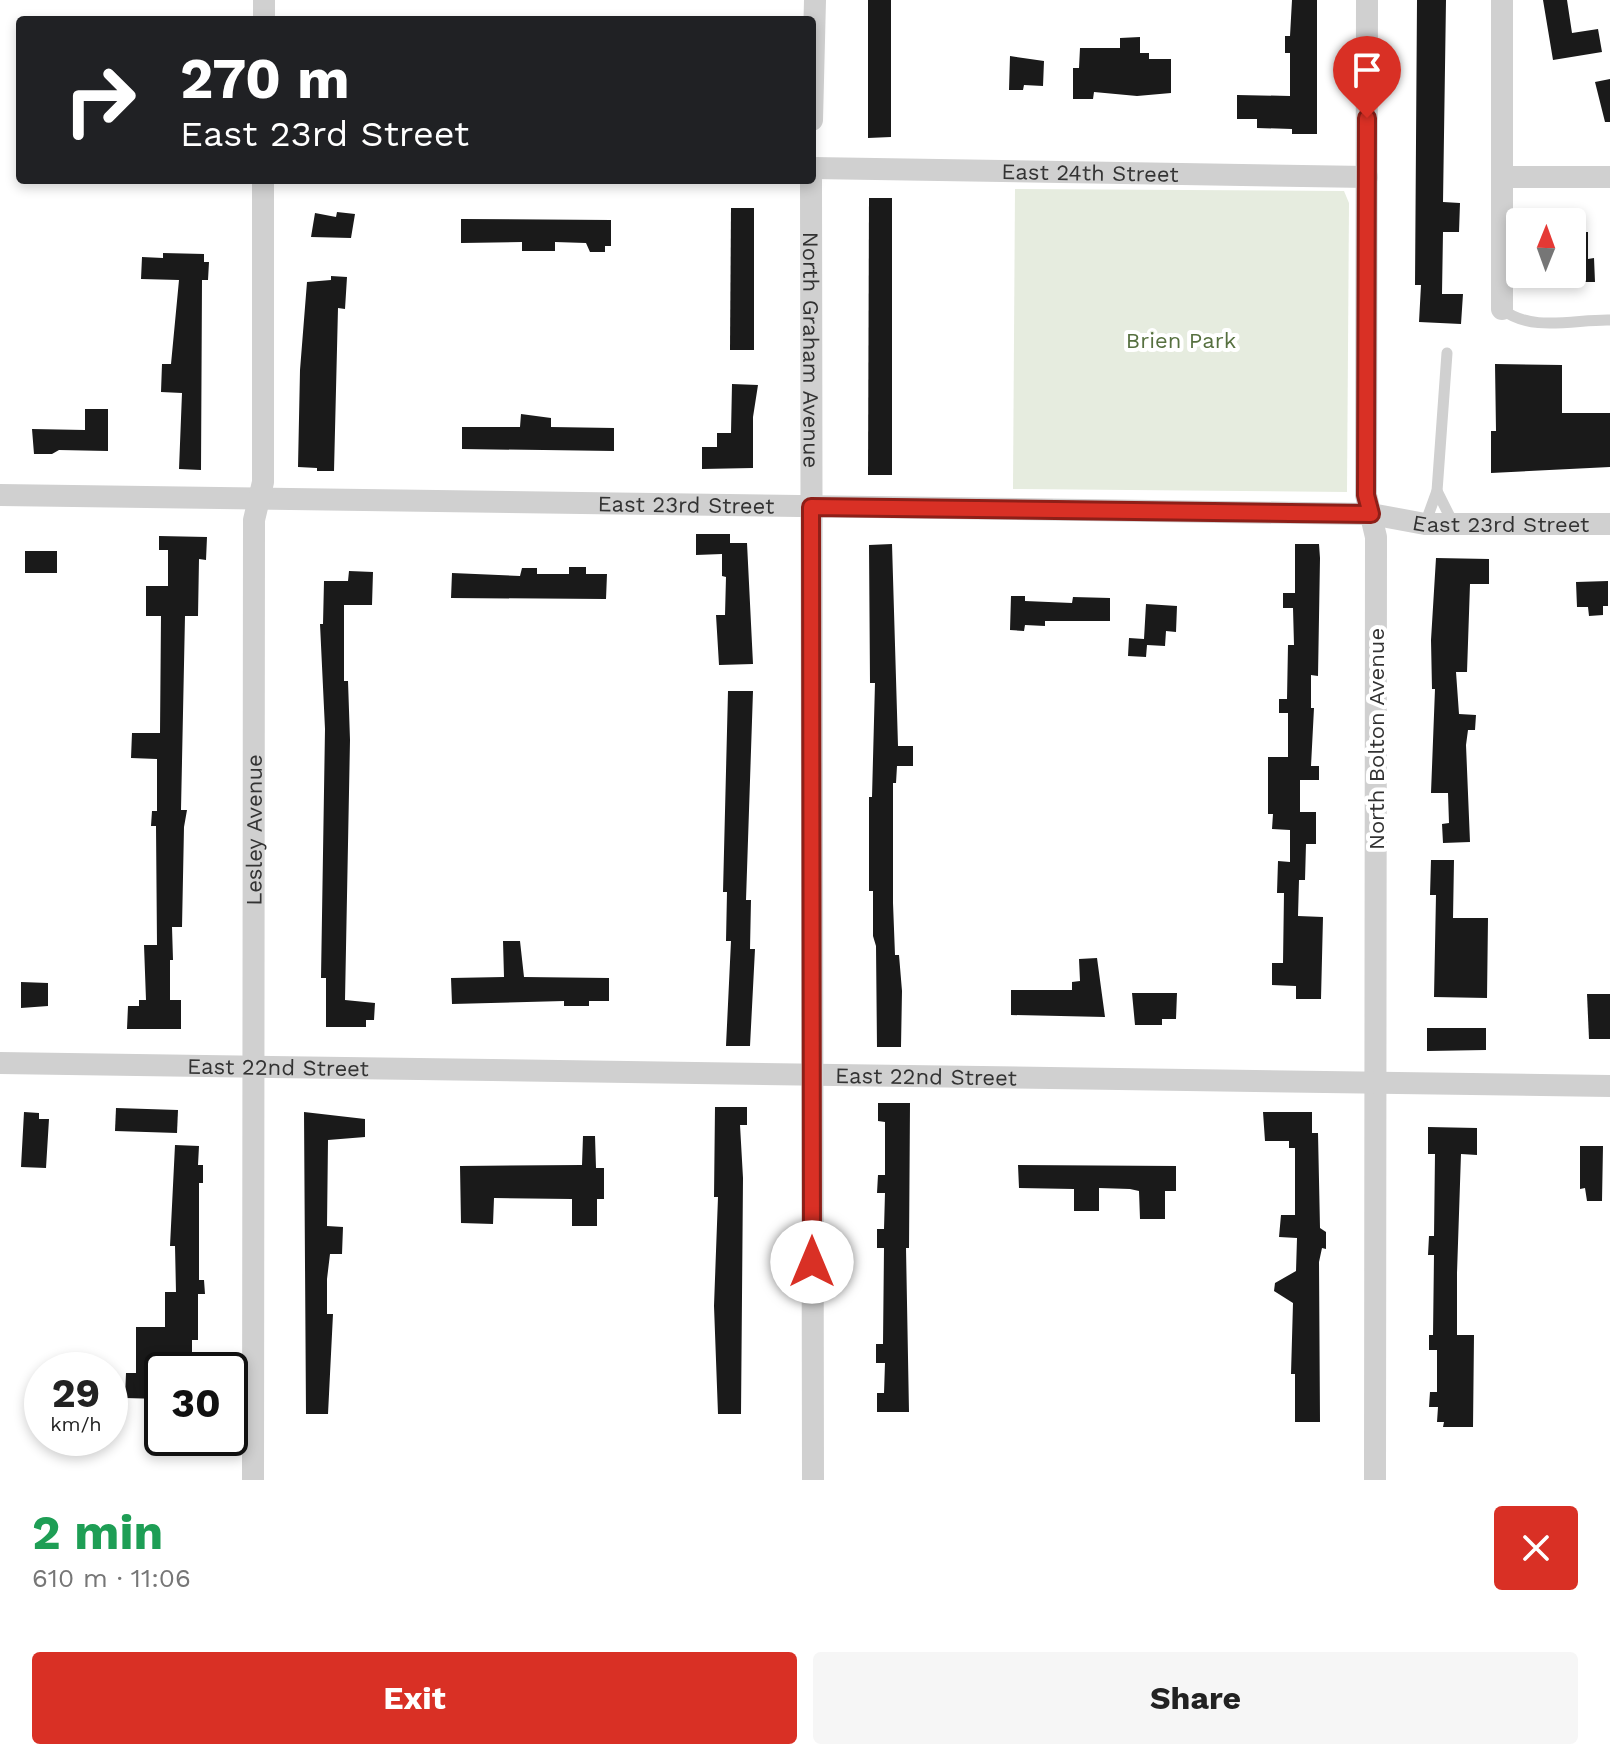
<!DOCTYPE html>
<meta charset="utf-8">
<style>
:root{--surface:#fff;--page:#f6f6f6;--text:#222;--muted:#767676;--accent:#d93025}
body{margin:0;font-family:"Work Sans",sans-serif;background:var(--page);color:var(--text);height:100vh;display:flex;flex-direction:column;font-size:30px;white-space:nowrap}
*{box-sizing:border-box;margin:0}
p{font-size:26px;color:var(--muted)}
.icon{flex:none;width:44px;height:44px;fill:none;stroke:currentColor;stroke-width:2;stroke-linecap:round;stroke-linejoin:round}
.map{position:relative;height:1480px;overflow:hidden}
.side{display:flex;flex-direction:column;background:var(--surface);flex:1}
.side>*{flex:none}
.banner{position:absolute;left:16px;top:16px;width:800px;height:168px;border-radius:8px;box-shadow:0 4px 12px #0003;background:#202124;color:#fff;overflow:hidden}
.needle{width:52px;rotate:1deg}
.controls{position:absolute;left:1506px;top:208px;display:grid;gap:16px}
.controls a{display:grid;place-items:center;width:80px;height:80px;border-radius:8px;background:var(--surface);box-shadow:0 4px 12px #0003;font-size:40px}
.speed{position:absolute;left:24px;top:1352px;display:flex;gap:16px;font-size:40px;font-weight:700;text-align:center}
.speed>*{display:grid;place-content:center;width:104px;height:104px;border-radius:50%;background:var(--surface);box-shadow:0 4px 12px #0003;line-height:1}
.speed small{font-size:20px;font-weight:400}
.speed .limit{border:4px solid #111;border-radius:12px;background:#fff;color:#111}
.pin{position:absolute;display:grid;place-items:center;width:68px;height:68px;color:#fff;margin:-82px -34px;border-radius:50% 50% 50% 0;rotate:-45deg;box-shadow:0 0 8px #0007}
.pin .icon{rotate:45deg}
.me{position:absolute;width:88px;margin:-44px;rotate:0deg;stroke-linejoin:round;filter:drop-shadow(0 0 6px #0008)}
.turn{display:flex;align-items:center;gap:28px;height:168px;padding:0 32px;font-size:36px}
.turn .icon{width:104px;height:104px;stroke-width:2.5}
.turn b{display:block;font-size:56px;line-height:68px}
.round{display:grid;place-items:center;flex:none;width:84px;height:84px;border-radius:8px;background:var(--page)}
.overview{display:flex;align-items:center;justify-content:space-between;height:136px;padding:0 32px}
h1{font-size:48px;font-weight:700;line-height:60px;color:#1e9e55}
.button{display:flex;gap:16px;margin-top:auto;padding:16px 32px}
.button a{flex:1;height:92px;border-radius:8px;background:var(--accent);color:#fff;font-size:32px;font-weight:700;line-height:92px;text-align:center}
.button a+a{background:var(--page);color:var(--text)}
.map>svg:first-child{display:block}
</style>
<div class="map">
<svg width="1610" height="1480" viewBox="0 0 1610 1480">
<rect width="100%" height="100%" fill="#fff"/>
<path fill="#e6ecdf" d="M 1015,189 L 1344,191 L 1349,203 L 1347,492 L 1013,489 Z"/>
<g fill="#1a1a1a">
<path d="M 868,0 L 891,0 L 891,137 L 868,138 Z"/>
<path d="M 1292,0 L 1317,0 L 1317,134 L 1292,134 L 1292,129 L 1257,128 L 1257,119 L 1237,119 L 1237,95 L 1290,96 L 1290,53 L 1285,53 L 1285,36 L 1290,36 Z"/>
<path d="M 1417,0 L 1446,0 L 1443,202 L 1460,203 L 1459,232 L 1443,232 L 1442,294 L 1463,294 L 1461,324 L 1419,322 L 1421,285 L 1415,285 Z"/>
<path d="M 1543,0 L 1567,0 L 1572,33 L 1598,29 L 1602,52 L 1553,60 Z"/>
<path d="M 1140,37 L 1140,53 L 1149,53 L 1149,59 L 1171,59 L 1171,93 L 1137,96 L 1094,92 L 1093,99 L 1073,99 L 1073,68 L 1079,68 L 1080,48 L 1120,48 L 1120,38 Z"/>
<path d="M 1010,56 L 1044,61 L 1043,86 L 1024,85 L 1023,90 L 1009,90 Z"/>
<path d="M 1610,79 L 1610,122 L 1605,122 L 1595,82 Z"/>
<path d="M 869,198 L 892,198 L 892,475 L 868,475 Z"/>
<path d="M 731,208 L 754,208 L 754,350 L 730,350 Z"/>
<path d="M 337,212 L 355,214 L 351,238 L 311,237 L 315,213 L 336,217 Z"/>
<path d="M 461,219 L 611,220 L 611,246 L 605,246 L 605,252 L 590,252 L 586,243 L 555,242 L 555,251 L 522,251 L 522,242 L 461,243 Z"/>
<path d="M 1572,232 L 1588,232 L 1588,259 L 1594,258 L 1595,282 L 1572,282 Z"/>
<path d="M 163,253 L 204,254 L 204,262 L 209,262 L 208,280 L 202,280 L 201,470 L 179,469 L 182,393 L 161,392 L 162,364 L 171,364 L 179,280 L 141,279 L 142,257 L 163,258 Z"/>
<path d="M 331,276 L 347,277 L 345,309 L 338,308 L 334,471 L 317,471 L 317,468 L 298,467 L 300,370 L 307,282 L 331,280 Z"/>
<path d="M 1495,364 L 1562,365 L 1562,413 L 1610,413 L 1610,467 L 1491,473 L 1491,431 L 1496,431 Z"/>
<path d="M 732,384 L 758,385 L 753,417 L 753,468 L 702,469 L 702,447 L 717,447 L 717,433 L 731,433 Z"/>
<path d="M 85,409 L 108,409 L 108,451 L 59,450 L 52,454 L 34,454 L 32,429 L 85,430 Z"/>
<path d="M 521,414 L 551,418 L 551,427 L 614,428 L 614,451 L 462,449 L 462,427 L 520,427 Z"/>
<path d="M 696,534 L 730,534 L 730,543 L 747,543 L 753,664 L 719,665 L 716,615 L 725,615 L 726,577 L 722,576 L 722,554 L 696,555 Z"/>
<path d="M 159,536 L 207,537 L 206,560 L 199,559 L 198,616 L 185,616 L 181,810 L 187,810 L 184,827 L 182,927 L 172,927 L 173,960 L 170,960 L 170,1000 L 181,1000 L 181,1029 L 127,1029 L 128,1006 L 139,1006 L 139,1000 L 146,1000 L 144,945 L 157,945 L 156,826 L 151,826 L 152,811 L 157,811 L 157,759 L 131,758 L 132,733 L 160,733 L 161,616 L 146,616 L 146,586 L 168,586 L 168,550 L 159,550 Z"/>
<path d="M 892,544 L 898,746 L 913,746 L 913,766 L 897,766 L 896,783 L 893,783 L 893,903 L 895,955 L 899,955 L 902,991 L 901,1047 L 877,1047 L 876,946 L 873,936 L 873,891 L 869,891 L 869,797 L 872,797 L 875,683 L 870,683 L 869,545 Z"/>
<path d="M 1295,544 L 1319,544 L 1320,558 L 1318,676 L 1311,675 L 1311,708 L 1314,708 L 1311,766 L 1319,766 L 1319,780 L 1300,780 L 1300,812 L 1316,812 L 1316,844 L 1306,844 L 1305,880 L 1299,880 L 1298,916 L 1323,917 L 1321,999 L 1296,999 L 1296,986 L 1272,985 L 1272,963 L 1283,963 L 1284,893 L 1277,893 L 1278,861 L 1290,862 L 1290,830 L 1272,829 L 1273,814 L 1268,814 L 1268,757 L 1288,757 L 1288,713 L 1279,713 L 1279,699 L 1287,699 L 1288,645 L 1294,645 L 1293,608 L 1283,608 L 1283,593 L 1295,593 Z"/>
<rect x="25" y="551" width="32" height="22"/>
<path d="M 1436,558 L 1489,559 L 1489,584 L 1470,584 L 1467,672 L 1456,672 L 1459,714 L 1476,715 L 1475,730 L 1468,730 L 1466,745 L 1470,842 L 1443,843 L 1442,824 L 1449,823 L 1448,793 L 1431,793 L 1435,689 L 1432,689 L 1431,640 Z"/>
<path d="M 569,567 L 586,567 L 586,574 L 607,574 L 606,599 L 451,598 L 452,573 L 520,576 L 522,568 L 537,568 L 537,574 L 569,574 Z"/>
<path d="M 349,571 L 373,572 L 372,605 L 344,605 L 344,681 L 348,681 L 350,740 L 345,1000 L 375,1003 L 374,1020 L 366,1020 L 366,1027 L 326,1027 L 326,978 L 321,978 L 325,729 L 320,624 L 323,624 L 324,581 L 348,581 Z"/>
<path d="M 1608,581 L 1608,606 L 1603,606 L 1603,615 L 1589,616 L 1588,607 L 1577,607 L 1576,582 Z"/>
<path d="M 1011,596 L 1025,596 L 1025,601 L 1072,603 L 1073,597 L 1110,598 L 1110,621 L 1045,621 L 1045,626 L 1025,625 L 1024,631 L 1010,630 Z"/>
<path d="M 1146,604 L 1177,606 L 1176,632 L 1166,631 L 1165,646 L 1147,645 L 1146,657 L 1128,656 L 1129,638 L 1144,639 Z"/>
<path d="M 728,691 L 753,691 L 746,900 L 751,900 L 750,949 L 755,949 L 750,1046 L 726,1046 L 731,941 L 726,941 L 727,892 L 723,892 Z"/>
<path d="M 1431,860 L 1454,860 L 1453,918 L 1488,918 L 1487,998 L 1434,997 L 1436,895 L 1430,895 Z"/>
<path d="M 503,941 L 520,941 L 524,977 L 609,978 L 609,1001 L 589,1001 L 589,1006 L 564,1006 L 564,1001 L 452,1004 L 451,978 L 504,977 Z"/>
<path d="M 1097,958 L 1105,1017 L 1011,1015 L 1011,990 L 1072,990 L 1072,982 L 1080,981 L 1079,959 Z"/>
<path d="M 21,982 L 48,983 L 48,1006 L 21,1008 Z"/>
<path d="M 1132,993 L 1177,993 L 1176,1019 L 1162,1019 L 1162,1025 L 1135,1025 Z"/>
<path d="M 1587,994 L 1610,994 L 1610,1039 L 1589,1039 Z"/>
<path d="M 1427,1028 L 1486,1028 L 1486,1050 L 1427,1051 Z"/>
<path d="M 878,1103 L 910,1103 L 909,1248 L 906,1248 L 909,1412 L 877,1412 L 877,1393 L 884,1393 L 885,1363 L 876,1363 L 876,1344 L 883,1344 L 884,1248 L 877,1248 L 877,1229 L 884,1229 L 885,1193 L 877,1193 L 878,1175 L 885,1175 L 885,1122 L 878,1121 Z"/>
<path d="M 715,1107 L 747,1107 L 747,1125 L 740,1125 L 743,1178 L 741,1414 L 718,1414 L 714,1306 L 718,1197 L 714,1197 Z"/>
<path d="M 116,1108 L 178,1110 L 177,1133 L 115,1131 Z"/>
<path d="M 24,1112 L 39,1113 L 39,1119 L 49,1119 L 46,1168 L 21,1167 Z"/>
<path d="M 304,1112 L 365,1119 L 365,1137 L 328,1140 L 327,1226 L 343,1227 L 342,1254 L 330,1254 L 327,1279 L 327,1314 L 333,1314 L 328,1414 L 306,1414 Z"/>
<path d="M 1263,1112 L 1312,1112 L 1312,1133 L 1318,1133 L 1320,1228 L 1326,1232 L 1326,1249 L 1322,1248 L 1319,1262 L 1320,1422 L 1295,1422 L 1295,1374 L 1291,1374 L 1293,1303 L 1274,1291 L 1275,1283 L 1296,1271 L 1297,1238 L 1279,1237 L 1281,1215 L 1295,1215 L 1295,1148 L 1289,1148 L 1289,1141 L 1265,1141 Z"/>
<path d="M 1428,1127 L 1477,1128 L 1477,1155 L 1461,1154 L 1457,1273 L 1457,1335 L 1474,1335 L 1473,1427 L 1443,1427 L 1444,1422 L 1437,1422 L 1438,1407 L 1429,1407 L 1430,1392 L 1437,1392 L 1437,1350 L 1429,1350 L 1429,1335 L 1433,1335 L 1434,1255 L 1428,1255 L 1429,1236 L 1434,1236 L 1435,1154 L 1428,1154 Z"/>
<path d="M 583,1136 L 595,1136 L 596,1168 L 604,1168 L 604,1199 L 597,1199 L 597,1226 L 572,1226 L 572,1199 L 494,1198 L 493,1224 L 461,1223 L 460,1166 L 582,1165 Z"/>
<path d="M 175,1145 L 199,1146 L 198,1165 L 203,1165 L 203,1183 L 199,1183 L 199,1280 L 204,1280 L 205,1294 L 198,1294 L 198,1340 L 192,1340 L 192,1356 L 161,1356 L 160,1399 L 125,1398 L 126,1373 L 136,1373 L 136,1327 L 165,1327 L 165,1292 L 176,1292 L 175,1246 L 170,1246 Z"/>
<path d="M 1580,1146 L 1603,1146 L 1602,1201 L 1587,1201 L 1585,1188 L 1580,1189 Z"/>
<path d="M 1018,1165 L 1176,1166 L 1176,1191 L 1165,1191 L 1165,1219 L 1140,1219 L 1139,1191 L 1130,1189 L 1099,1188 L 1099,1211 L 1074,1211 L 1074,1189 L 1019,1188 Z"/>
</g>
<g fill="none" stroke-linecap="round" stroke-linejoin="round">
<g stroke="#d0d0d0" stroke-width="11">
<path d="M 1502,309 C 1531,333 1576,319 1610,320"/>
<path d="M 1437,491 L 1454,525"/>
<path d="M 1425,524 L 1437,491 L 1447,353"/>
</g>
<g stroke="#d0d0d0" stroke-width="22">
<path d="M 1367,0 L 1366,495 L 1376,537 L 1375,1480"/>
<path d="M 264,20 L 264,0"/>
<path d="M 812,120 L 815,0"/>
<path id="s1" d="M 812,168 L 1367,177"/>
<path d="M 1502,177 L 1610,177"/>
<path id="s2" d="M 811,180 L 813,1480"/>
<path d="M 1502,309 L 1502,0"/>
<path id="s3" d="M 0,495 L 1371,514 L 1425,524 L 1610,524"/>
<path id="s4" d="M 0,1063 L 1610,1086"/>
<path id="s5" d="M 253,1480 L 254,520 L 263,482 L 263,180"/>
</g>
</g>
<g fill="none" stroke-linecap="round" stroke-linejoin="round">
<g stroke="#8d1f18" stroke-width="20">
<path id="route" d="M 812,1262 L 811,507 L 1371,514 L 1366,495 L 1367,118"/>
</g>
<use href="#route" stroke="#d93025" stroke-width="14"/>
</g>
<g text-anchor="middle" stroke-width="8" stroke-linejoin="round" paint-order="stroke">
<g font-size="22" fill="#333" stroke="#fff">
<text dy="8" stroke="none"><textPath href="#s1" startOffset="278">East 24th Street</textPath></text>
<text dy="8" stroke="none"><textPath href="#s2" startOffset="170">North Graham Avenue</textPath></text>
<text dy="8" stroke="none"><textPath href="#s3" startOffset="686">East 23rd Street</textPath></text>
<text dy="8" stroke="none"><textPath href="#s3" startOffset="1502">East 23rd Street</textPath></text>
<text transform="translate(1376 739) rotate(-90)" y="8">North Bolton Avenue</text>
<text dy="8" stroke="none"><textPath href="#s5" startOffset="650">Lesley Avenue</textPath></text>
<text dy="8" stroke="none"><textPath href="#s4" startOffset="278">East 22nd Street</textPath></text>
<text dy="8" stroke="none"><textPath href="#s4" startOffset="926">East 22nd Street</textPath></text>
</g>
<g font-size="22" fill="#56703f" stroke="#fff">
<text x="1181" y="348">Brien Park</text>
</g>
</g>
</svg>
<div class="controls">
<a><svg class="needle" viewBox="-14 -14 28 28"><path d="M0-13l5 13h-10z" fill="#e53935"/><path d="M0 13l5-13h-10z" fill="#767676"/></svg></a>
</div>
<div class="speed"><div>29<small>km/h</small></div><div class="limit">30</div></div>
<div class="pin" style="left:1367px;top:118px;background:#d93025"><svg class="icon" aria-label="arrive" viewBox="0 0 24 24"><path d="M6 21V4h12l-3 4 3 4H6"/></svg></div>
<svg class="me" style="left:812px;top:1262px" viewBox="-20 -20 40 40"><circle r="19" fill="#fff"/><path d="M0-13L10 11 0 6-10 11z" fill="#d93025"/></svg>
<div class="banner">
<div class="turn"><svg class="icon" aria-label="right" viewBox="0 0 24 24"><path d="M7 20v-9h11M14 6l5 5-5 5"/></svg><div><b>270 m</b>East 23rd Street</div></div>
</div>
</div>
<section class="side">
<div class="overview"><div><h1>2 min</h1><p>610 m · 11:06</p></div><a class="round" style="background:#d93025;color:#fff"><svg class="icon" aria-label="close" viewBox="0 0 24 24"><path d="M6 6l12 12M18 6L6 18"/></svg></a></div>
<div class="button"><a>Exit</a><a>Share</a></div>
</section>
